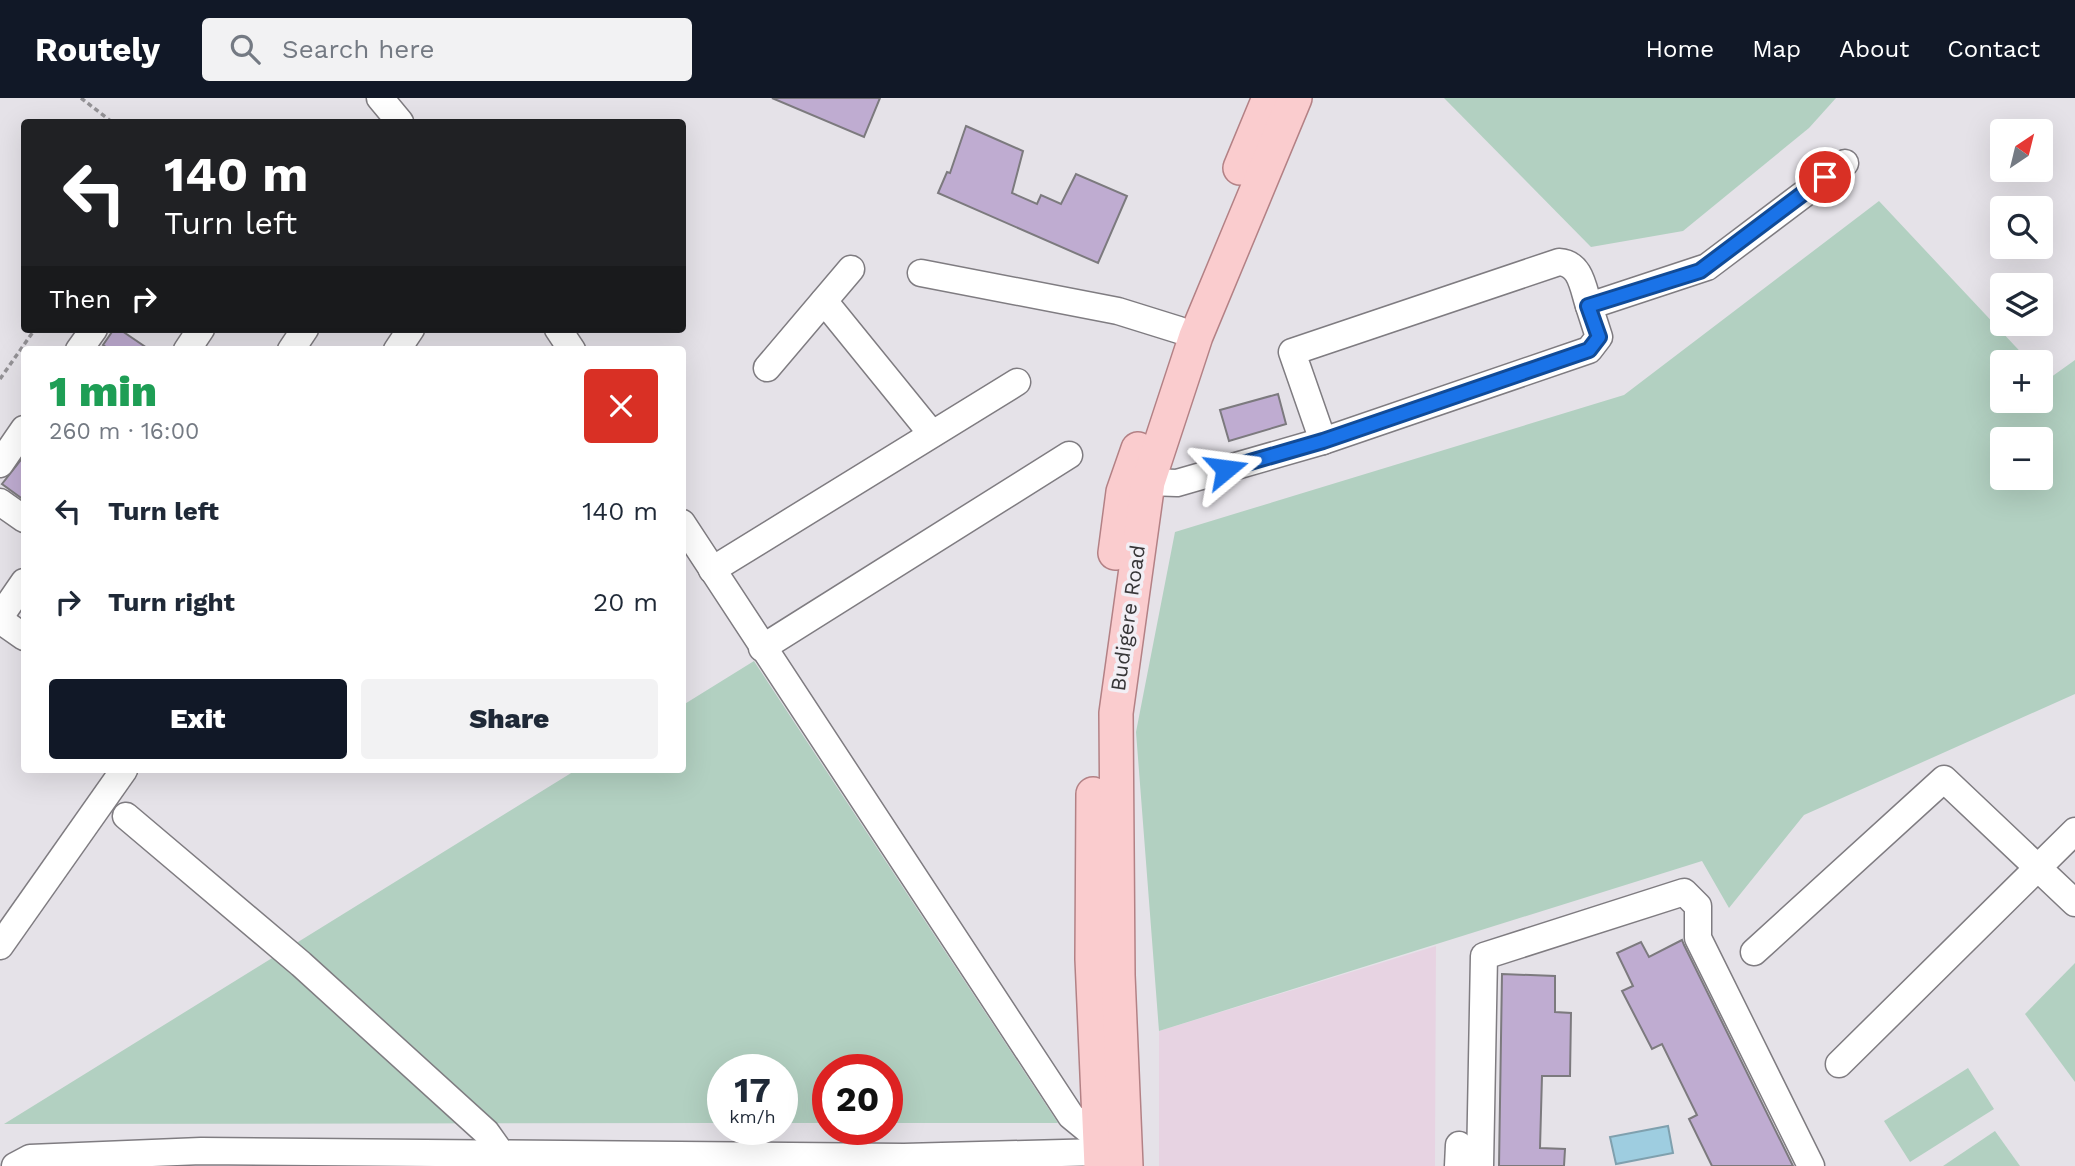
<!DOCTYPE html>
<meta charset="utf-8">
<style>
:root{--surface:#fff;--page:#f2f2f3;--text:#1f2937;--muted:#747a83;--accent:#111827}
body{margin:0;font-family:"Work Sans",sans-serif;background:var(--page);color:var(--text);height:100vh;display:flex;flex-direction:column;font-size:26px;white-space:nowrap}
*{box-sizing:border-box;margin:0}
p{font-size:23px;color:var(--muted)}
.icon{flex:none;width:38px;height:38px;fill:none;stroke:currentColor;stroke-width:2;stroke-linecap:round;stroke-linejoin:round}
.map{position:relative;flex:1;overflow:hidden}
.side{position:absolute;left:21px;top:248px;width:665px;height:427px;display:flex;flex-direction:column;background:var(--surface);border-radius:7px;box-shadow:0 7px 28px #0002}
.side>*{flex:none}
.banner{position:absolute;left:21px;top:21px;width:665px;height:214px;border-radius:7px;box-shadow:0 7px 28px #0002;background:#202124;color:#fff;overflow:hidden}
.needle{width:46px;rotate:35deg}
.controls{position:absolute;left:1990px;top:21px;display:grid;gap:14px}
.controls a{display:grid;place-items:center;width:63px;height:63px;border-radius:7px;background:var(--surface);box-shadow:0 7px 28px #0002;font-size:35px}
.speed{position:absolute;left:707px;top:956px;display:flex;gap:14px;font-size:35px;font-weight:700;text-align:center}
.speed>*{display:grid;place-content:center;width:91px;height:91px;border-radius:50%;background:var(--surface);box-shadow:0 7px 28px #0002;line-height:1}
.speed small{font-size:18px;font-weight:400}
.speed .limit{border:10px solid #d22;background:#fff;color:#111}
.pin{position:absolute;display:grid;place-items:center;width:60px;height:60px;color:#fff;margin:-30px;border:4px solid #fff;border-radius:50%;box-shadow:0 2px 7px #0007}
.me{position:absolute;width:77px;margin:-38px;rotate:74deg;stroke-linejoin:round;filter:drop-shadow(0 0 5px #0008)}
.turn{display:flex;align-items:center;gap:24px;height:147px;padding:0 28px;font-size:32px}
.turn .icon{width:91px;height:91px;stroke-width:2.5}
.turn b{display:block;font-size:49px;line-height:60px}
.then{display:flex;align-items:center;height:66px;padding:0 28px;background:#0003;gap:14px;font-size:26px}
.round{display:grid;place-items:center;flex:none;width:74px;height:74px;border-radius:7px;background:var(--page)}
.headline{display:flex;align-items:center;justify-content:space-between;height:119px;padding:0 28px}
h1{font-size:42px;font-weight:800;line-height:52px;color:#1e9e55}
.primary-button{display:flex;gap:14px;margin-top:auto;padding:14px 28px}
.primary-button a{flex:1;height:80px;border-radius:7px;background:var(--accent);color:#fff;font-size:28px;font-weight:800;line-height:80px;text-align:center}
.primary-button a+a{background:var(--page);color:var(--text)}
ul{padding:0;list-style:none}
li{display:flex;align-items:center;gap:21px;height:91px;padding:0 28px}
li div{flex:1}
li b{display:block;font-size:26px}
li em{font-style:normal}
header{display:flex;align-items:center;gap:42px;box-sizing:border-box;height:98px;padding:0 35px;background:var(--accent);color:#fff}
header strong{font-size:33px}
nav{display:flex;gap:38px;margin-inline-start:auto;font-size:24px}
.search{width:490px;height:63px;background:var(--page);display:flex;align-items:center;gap:18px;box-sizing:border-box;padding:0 24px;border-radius:7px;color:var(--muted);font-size:26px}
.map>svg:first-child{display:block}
</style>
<header>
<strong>Routely</strong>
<div class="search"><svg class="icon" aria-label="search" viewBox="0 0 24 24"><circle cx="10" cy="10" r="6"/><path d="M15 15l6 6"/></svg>Search here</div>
<nav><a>Home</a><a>Map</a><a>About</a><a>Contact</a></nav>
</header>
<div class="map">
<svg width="2075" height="1068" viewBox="0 0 2075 1068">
<rect width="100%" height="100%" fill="#e5e2e8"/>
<path fill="#e7d3e2" d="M 1436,848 L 1435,1068 L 1159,1068 L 1159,933 Z"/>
<g fill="#b2d0c1" fill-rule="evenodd">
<path d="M 1444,0 L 1836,0 L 1809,30 L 1683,133 L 1591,149 Z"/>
<path d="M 1879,103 L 2030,264 L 2002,264 L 2002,303 L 2040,303 L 2041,276 L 2047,282 L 2075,262 L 2075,596 L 1804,717 L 1729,810 L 1702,763 L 1159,933 L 1136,634 L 1175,434 L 1624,297 ZM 2040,341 L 2040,380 L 2002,380 L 2002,341 Z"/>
<path d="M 754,563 L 1058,1025 L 887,1025 L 887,971 L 828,971 L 828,1025 L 782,1025 L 782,971 L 723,971 L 723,1025 L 4,1026 L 576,672 L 682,672 L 683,607 Z"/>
<path d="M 2075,865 L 2075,984 L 2025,916 Z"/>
<path d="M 1968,970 L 1994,1011 L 1910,1064 L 1884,1023 Z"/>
<path d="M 1995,1033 L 2020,1068 L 1943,1068 Z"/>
</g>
<path fill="#9ecde0" stroke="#7fa0ae" stroke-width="2" d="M 1668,1028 L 1673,1055 L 1616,1066 L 1610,1039 Z"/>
<g fill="#bfacd1" stroke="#7c7a7e" stroke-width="2">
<path d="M 772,0 L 880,0 L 864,39 Z"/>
<path d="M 966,28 L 1023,53 L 1012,95 L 1037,106 L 1041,97 L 1061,106 L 1076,76 L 1127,98 L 1098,165 L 938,95 L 947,74 L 950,75 Z"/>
<path d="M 114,231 L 119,231 L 150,252 L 110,252 L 103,247 Z"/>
<path d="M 1278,296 L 1286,326 L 1229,343 L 1220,312 Z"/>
<path d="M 24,358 L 24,402 L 2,386 Z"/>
<path d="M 1682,842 L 1684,847 L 1793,1068 L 1712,1068 L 1689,1021 L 1697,1017 L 1662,946 L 1652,951 L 1622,893 L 1633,888 L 1617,855 L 1641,844 L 1649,859 Z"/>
<path d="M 1502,876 L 1555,878 L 1555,914 L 1571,915 L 1570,978 L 1542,978 L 1540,1050 L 1565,1051 L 1564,1068 L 1499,1068 Z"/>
</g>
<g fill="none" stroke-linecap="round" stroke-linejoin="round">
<g stroke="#7f7c81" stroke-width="29">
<g id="minor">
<path d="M 380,0 L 400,24"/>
<path d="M 921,175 L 1118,213 L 1179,232"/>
<path d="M 824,203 L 932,336"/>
<path d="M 558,231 L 572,252"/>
<path d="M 79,252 L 94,231"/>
<path d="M 187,252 L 201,231"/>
<path d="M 291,252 L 305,231"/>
<path d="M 397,252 L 411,231"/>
<path d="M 767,270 L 851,171"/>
<path d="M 1323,343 L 1292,254 L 1559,164 C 1581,165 1583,190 1589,208"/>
<path d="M 0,366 L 24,331"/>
<path d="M 1148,384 L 1177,385 L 1323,343 L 1589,252 L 1599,239 L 1589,208 L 1707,169 L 1845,65"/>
<path d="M 0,404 L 24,421"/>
<path d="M 682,425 L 1071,1018 L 1099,1041 L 1115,1040"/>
<path d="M 712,472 L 1017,284"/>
<path d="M 0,519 L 24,484"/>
<path d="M 0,522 L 24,539"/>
<path d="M 762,550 L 1069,357"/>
<path d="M 126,718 L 301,866 L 486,1034 L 501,1055"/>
<path d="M 0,848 L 124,672"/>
<path d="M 1754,854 L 1944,681 L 2075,805"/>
<path d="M 1839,966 L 2075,733"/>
<path d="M 15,1068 L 30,1060 L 201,1053 L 904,1059 L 1101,1054"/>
<path d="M 1458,1068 L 1459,1047"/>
<path d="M 1480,1068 L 1484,858 L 1684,794 L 1698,808 L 1698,840 L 1811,1068"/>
</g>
</g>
<g stroke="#b38185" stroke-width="36">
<g id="major">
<path d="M 1240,70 L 1269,0"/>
<path d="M 1115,455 L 1123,394 L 1138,351"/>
<path d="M 1093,696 L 1092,861 L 1101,1068"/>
<path d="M 1126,1068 L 1118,877 L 1116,615 L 1148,384 L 1196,238 L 1295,0"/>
</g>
</g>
<g stroke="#949296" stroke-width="3.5" stroke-dasharray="5 3.5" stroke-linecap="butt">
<path d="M 81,0 L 112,24"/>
<path d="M 0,281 L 35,231"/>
</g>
<use href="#minor" stroke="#fff" stroke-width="26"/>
<use href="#major" stroke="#faccce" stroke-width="33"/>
</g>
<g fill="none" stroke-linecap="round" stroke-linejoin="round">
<g stroke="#114b97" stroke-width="18">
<path id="route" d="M 1226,371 L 1323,343 L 1589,252 L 1599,239 L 1588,208 L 1700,173 L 1825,79"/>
</g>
<use href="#route" stroke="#1a73e8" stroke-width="12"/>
</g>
<g text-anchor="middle" stroke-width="7" stroke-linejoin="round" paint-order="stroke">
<g font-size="21" fill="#373638" stroke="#f2eff5">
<text transform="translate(1128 520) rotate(-82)" y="7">Budigere Road</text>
</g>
</g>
</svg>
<div class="controls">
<a><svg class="needle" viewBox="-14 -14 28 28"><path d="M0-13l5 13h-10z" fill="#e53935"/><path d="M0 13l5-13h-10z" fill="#747a83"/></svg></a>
<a><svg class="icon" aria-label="search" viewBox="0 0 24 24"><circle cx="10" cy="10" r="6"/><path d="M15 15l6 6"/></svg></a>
<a><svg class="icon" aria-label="layers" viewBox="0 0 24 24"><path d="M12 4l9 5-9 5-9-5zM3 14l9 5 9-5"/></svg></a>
<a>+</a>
<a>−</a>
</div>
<div class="speed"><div>17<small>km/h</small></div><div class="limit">20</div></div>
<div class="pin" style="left:1825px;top:79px;background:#d93025"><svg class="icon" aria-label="arrive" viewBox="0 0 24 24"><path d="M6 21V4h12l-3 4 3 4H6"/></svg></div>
<svg class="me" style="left:1226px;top:371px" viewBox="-20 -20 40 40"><path d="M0-17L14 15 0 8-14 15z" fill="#1a73e8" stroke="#fff" stroke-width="4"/></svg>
<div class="banner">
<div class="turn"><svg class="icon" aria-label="left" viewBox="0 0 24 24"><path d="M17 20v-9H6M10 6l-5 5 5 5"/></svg><div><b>140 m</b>Turn left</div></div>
<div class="then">Then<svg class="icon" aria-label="right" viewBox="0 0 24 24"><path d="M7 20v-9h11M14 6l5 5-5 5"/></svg></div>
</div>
<section class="side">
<div class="headline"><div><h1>1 min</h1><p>260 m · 16:00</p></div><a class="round" style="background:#d93025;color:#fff"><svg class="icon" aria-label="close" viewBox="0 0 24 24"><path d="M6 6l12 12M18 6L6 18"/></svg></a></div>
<ul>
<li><svg class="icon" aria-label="left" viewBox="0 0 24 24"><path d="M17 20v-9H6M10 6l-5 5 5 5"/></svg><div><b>Turn left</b></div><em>140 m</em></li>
<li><svg class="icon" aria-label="right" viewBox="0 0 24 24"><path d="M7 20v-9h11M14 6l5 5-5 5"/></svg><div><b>Turn right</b></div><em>20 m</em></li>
</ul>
<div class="primary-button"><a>Exit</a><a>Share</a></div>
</section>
</div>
